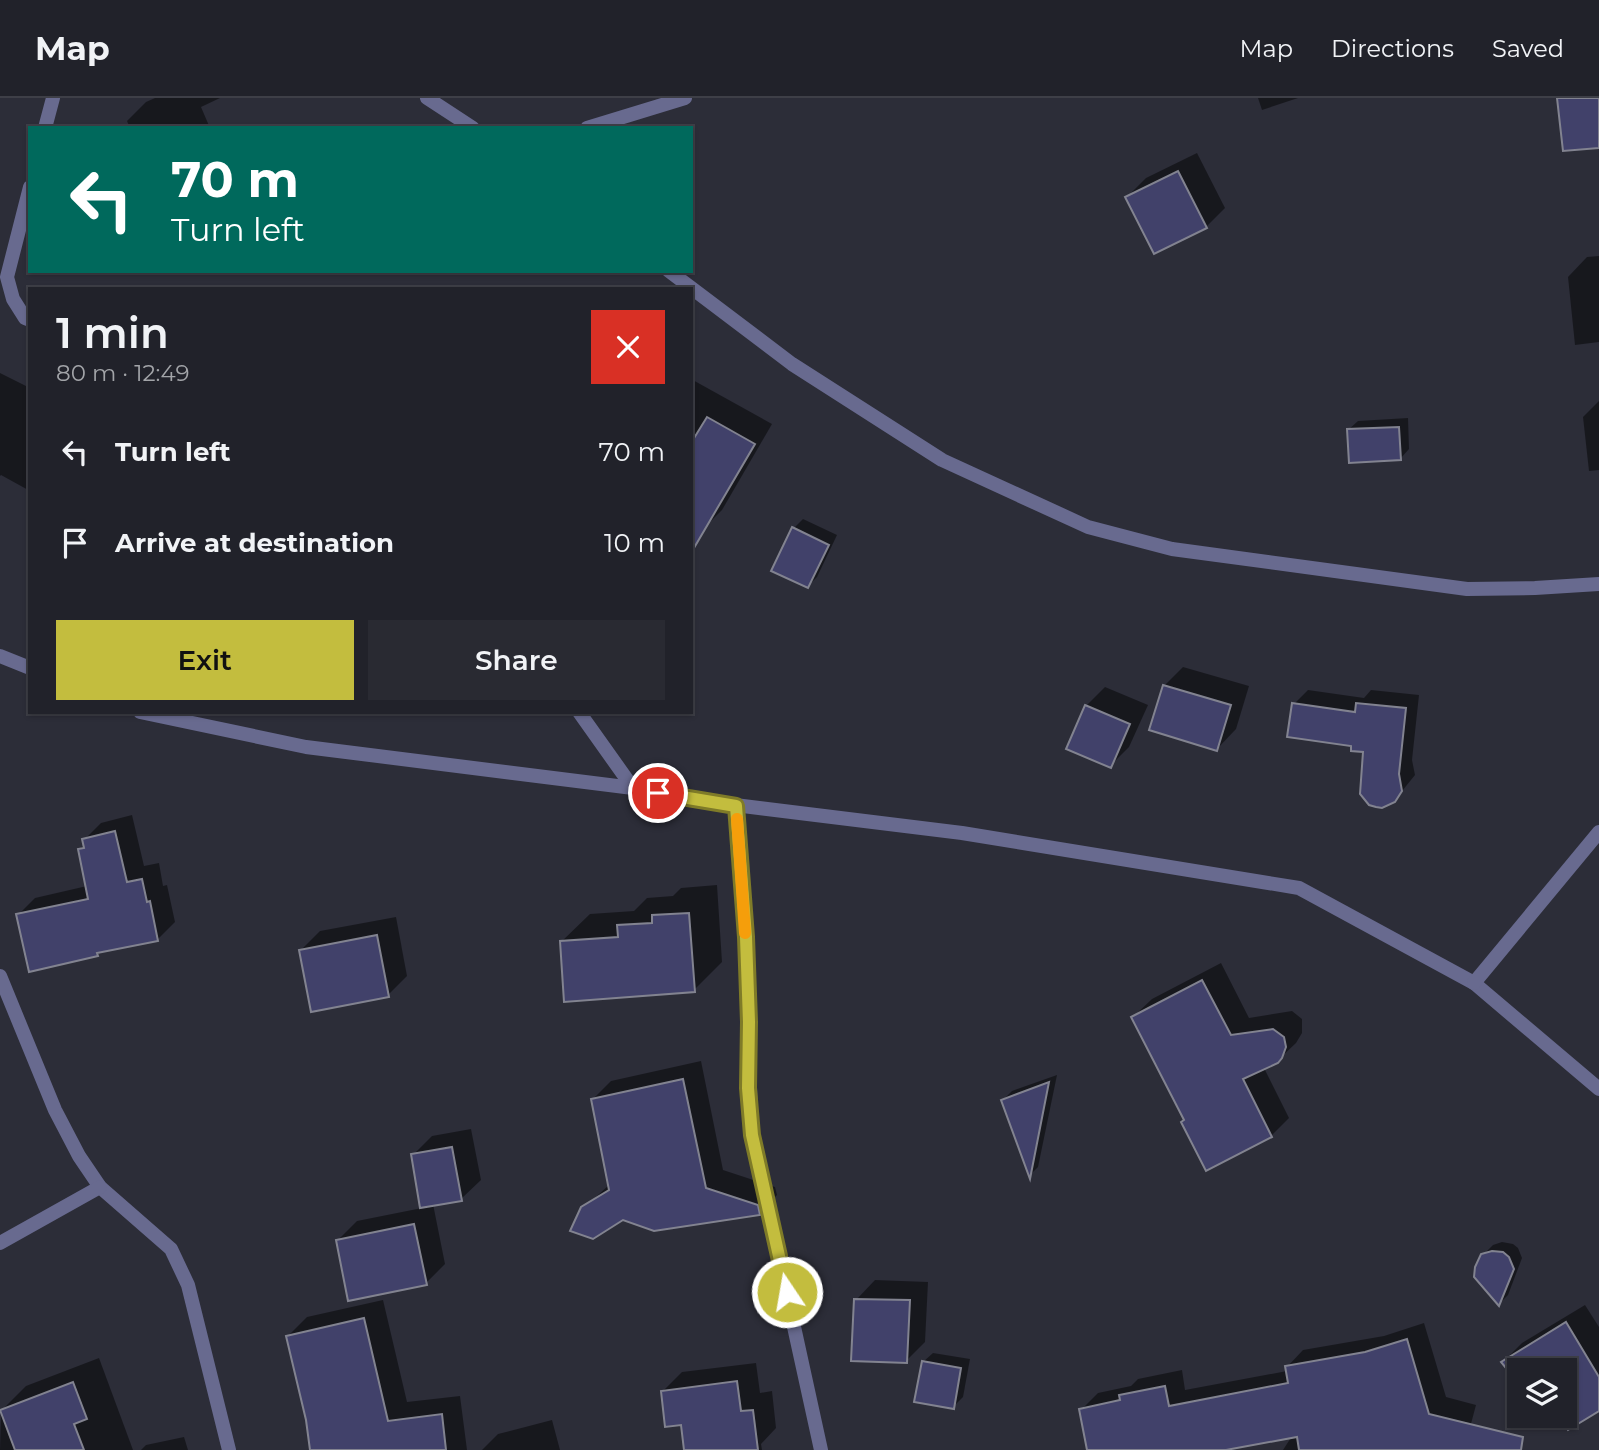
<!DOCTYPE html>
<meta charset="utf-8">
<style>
:root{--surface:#21222a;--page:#292a32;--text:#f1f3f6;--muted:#a2a4a8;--line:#3e3f47;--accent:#c3bd3e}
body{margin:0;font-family:Montserrat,sans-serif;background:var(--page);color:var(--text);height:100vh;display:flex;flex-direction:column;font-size:26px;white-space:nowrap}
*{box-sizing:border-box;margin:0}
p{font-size:23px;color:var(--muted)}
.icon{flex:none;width:38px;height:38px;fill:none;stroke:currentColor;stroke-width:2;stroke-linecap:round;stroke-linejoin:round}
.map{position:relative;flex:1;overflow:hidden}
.side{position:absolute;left:28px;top:189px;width:665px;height:427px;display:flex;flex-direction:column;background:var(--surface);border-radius:0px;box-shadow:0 2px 5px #0004,0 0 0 2px var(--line)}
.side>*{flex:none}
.hud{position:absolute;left:28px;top:28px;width:665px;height:147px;border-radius:0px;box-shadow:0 2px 5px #0004,0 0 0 2px var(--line);background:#00695c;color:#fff;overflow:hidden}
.controls{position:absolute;left:1507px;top:1260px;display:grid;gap:14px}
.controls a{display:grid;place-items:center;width:70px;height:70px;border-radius:0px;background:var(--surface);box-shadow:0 2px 5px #0004,0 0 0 2px var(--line);font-size:35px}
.pin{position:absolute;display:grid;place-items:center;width:60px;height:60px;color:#fff;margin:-30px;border:4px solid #fff;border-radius:50%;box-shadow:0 2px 7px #0007}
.me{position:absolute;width:77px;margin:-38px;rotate:348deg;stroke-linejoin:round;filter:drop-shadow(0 0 5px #0008)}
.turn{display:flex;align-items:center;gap:24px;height:147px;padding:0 28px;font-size:32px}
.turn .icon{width:91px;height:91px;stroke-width:2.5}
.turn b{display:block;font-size:49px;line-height:60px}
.round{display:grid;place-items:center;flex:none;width:74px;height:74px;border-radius:0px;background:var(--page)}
.overview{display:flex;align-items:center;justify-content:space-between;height:119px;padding:0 28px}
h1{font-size:42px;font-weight:600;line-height:52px}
.action{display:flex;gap:14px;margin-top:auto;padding:14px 28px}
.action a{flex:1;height:80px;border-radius:0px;background:var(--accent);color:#111;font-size:28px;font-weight:600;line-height:80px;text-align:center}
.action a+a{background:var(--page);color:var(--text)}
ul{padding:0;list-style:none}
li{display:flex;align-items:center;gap:21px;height:91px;padding:0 28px}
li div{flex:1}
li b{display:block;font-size:26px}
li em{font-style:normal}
header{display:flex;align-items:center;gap:42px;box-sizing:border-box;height:98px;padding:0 35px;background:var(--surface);border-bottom:2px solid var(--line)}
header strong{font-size:33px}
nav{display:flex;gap:38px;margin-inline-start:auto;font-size:24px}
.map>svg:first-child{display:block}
</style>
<header>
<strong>Map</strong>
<nav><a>Map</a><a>Directions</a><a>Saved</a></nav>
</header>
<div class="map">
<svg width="1599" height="1352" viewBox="0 0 1599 1352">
<rect width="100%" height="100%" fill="#2c2d38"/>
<g fill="#0007">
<path d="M 155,0 L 220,0 L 201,9 L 210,30 L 130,30 L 127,23 L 146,4 Z"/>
<path d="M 1258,0 L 1298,0 L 1262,12 Z"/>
<path d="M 1197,55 L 1225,110 L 1206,129 L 1127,99 L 1146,80 Z"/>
<path d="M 1599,158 L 1599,244 L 1575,247 L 1568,179 L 1587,159 Z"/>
<path d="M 0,275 L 30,290 L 30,393 L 1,377 L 0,378 Z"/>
<path d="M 691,281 L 772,326 L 722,412 L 703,431 L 691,425 Z"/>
<path d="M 1599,303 L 1599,372 L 1589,373 L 1583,319 Z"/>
<path d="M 1408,320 L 1409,351 L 1400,361 L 1348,332 L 1358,323 Z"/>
<path d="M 803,421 L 837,437 L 817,479 L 808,488 L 794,430 Z"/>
<path d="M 1183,569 L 1249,588 L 1236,631 L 1217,651 L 1164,588 Z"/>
<path d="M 1105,589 L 1148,607 L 1129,649 L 1110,668 L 1086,608 Z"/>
<path d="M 1308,592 L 1364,600 L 1371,592 L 1419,597 L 1412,662 L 1415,677 L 1398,698 L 1364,653 L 1294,606 Z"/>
<path d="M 132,717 L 144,768 L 159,765 L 163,788 L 167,787 L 175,824 L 158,841 L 100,853 L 97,857 L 18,817 L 35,800 L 87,788 L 80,751 L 85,746 L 84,742 L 101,725 Z"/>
<path d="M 717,787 L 722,864 L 694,892 L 561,844 L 590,816 L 634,813 L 647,800 L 673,798 L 681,790 Z"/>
<path d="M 396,819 L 407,878 L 388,897 L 301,852 L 320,833 Z"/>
<path d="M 1221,865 L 1249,920 L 1292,913 L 1302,921 L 1302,935 L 1296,945 L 1277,963 L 1264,970 L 1289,1020 L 1271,1038 L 1186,1021 L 1133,919 L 1152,901 Z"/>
<path d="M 701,963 L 723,1072 L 775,1089 L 777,1097 L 759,1115 L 583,1111 L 610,1086 L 593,1001 L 611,983 Z"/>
<path d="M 1057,977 L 1038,1069 L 1030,1077 L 1003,1002 L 1012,993 Z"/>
<path d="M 471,1031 L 481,1082 L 461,1101 L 433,1106 L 445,1166 L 426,1185 L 338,1142 L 357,1123 L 422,1110 L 413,1057 L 432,1038 Z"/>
<path d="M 1502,1144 L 1513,1146 L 1518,1150 L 1522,1160 L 1508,1197 L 1499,1206 L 1483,1157 L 1493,1147 Z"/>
<path d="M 875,1182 L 928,1184 L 925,1244 L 906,1263 L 856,1202 Z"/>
<path d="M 383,1202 L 407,1304 L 460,1298 L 467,1352 L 311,1352 L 307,1321 L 288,1238 L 307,1219 Z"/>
<path d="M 1585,1207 L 1599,1229 L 1599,1311 L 1568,1330 L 1561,1318 L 1564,1318 L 1564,1272 L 1519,1272 L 1519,1283 L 1503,1264 L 1522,1245 Z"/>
<path d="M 1424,1225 L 1446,1299 L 1476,1307 L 1464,1352 L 1283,1352 L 1292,1338 L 1217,1352 L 1089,1352 L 1081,1312 L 1098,1295 L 1131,1288 L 1138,1281 L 1182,1272 L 1185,1292 L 1287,1273 L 1287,1269 L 1303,1252 L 1384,1238 Z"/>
<path d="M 933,1255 L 970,1261 L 963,1299 L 953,1309 L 923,1264 Z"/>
<path d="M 99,1260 L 133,1352 L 0,1352 L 1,1313 L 26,1288 Z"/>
<path d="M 756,1265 L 760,1295 L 772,1293 L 776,1330 L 761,1346 L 762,1352 L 686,1352 L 682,1325 L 663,1293 L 682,1274 Z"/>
<path d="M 552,1322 L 560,1352 L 482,1352 L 498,1336 Z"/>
<path d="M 184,1339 L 188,1352 L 141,1352 L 146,1347 Z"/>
</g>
<g fill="#41416a" stroke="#828390" stroke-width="2">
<path d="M 1557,0 L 1599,0 L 1599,50 L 1563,53 Z"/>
<path d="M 1178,73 L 1207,130 L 1154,156 L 1125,99 Z"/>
<path d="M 707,319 L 755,346 L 691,455 L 691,345 Z"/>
<path d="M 1399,329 L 1401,362 L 1349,365 L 1347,331 Z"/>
<path d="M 792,429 L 829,447 L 808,490 L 771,473 Z"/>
<path d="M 1163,587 L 1231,607 L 1217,653 L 1149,632 Z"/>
<path d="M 1292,605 L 1355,614 L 1356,605 L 1406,610 L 1399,676 L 1402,693 L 1395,704 L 1382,710 L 1376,709 L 1369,707 L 1360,696 L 1363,654 L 1351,653 L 1351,648 L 1287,639 Z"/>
<path d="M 1085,607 L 1130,626 L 1111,670 L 1066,651 Z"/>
<path d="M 115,733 L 127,784 L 142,781 L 147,804 L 150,803 L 158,843 L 97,855 L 98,858 L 29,874 L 16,816 L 88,801 L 78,751 L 84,750 L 82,741 Z"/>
<path d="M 689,815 L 695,894 L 564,904 L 560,843 L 618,839 L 617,827 L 652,825 L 652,817 Z"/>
<path d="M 377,837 L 389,899 L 311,914 L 299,852 Z"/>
<path d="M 1202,882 L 1231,937 L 1273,931 L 1284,939 L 1286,949 L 1282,960 L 1278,965 L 1243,981 L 1272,1039 L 1206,1073 L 1181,1024 L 1184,1022 L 1131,919 Z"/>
<path d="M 683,981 L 706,1090 L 758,1107 L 760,1117 L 654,1133 L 623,1122 L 593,1141 L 570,1133 L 581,1109 L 609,1092 L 591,1001 Z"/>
<path d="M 1049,984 L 1030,1081 L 1001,1002 Z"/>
<path d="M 452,1049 L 462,1103 L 420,1110 L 411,1056 Z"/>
<path d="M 414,1126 L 427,1187 L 348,1203 L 336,1142 Z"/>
<path d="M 1492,1153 L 1503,1154 L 1509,1159 L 1514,1171 L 1499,1208 L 1474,1179 L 1475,1169 L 1481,1156 Z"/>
<path d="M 854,1201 L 910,1202 L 907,1265 L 851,1263 Z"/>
<path d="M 364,1220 L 388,1323 L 442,1316 L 446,1352 L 310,1352 L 306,1322 L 286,1238 Z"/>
<path d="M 1566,1224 L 1599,1279 L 1599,1313 L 1568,1332 L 1560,1319 L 1550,1324 L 1545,1318 L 1564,1318 L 1564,1272 L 1519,1272 L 1519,1286 L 1501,1264 Z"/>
<path d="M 1407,1241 L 1429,1316 L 1523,1339 L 1521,1352 L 1299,1352 L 1297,1339 L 1226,1352 L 1087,1352 L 1079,1311 L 1120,1302 L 1119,1297 L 1165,1288 L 1169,1308 L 1288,1285 L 1285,1268 L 1365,1254 Z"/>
<path d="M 922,1263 L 961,1270 L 954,1311 L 914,1304 Z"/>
<path d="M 737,1283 L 741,1313 L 753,1312 L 758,1352 L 684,1352 L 681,1327 L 665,1329 L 661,1293 Z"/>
<path d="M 73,1284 L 87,1321 L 74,1326 L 84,1352 L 15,1352 L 0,1312 Z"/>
</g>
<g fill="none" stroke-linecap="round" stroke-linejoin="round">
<g stroke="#686a8f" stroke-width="14">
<path d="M 427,0 L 473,30"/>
<path d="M 45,30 L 53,0"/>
<path d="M 587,30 L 685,0"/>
<path d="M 30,89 L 7,179 L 13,201 L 25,220 L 30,222"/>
<path d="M 669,173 L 792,266 L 942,362 L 1088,429 L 1172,451 L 1467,491 L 1535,490 L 1599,486"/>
<path d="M 579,614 L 633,690"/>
<path d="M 0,878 L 55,1012 L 79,1058 L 100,1089 L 171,1151 L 188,1187 L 229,1352"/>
<path d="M 0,1145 L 100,1089"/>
</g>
<g stroke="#686a8f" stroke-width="14">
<path d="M 0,558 L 30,570"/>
<path d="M 140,614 L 306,649 L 633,690 L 735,707 L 962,735 L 1299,790 L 1474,885 L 1599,991"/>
<path d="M 735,707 C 741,774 746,840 748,907 C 750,950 749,993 752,1037 L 821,1352"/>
<path d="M 1474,885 L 1599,734"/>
</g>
</g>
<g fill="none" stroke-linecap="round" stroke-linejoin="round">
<g stroke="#7f7b28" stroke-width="18">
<path id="route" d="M 658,695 L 736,708 L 746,839 L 749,924 L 748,990 L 752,1037 L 787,1194"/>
</g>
<use href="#route" stroke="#c3bd3e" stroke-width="12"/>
<path stroke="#f59e0b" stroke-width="12" d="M 737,721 L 745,835"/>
</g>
</svg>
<div class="controls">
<a><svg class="icon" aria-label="layers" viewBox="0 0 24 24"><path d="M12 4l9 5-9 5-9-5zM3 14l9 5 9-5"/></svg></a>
</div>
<div class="pin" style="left:658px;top:695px;background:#d93025"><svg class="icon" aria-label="arrive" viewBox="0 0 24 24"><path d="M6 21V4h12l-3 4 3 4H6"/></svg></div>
<svg class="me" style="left:787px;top:1194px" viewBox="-20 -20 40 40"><circle r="17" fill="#c3bd3e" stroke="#fff" stroke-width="3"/><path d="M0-11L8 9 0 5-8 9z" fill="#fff"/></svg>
<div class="hud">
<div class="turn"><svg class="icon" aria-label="left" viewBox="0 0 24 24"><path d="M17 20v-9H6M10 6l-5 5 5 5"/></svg><div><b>70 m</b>Turn left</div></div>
</div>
<section class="side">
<div class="overview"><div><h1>1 min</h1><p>80 m · 12:49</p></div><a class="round" style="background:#d93025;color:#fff"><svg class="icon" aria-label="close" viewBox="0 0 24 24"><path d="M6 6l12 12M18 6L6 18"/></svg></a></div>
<ul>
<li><svg class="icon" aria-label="left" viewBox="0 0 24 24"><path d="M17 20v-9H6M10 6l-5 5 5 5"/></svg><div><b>Turn left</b></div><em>70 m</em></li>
<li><svg class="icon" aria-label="arrive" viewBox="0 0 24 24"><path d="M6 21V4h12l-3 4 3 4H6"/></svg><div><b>Arrive at destination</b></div><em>10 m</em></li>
</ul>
<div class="action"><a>Exit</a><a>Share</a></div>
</section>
</div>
